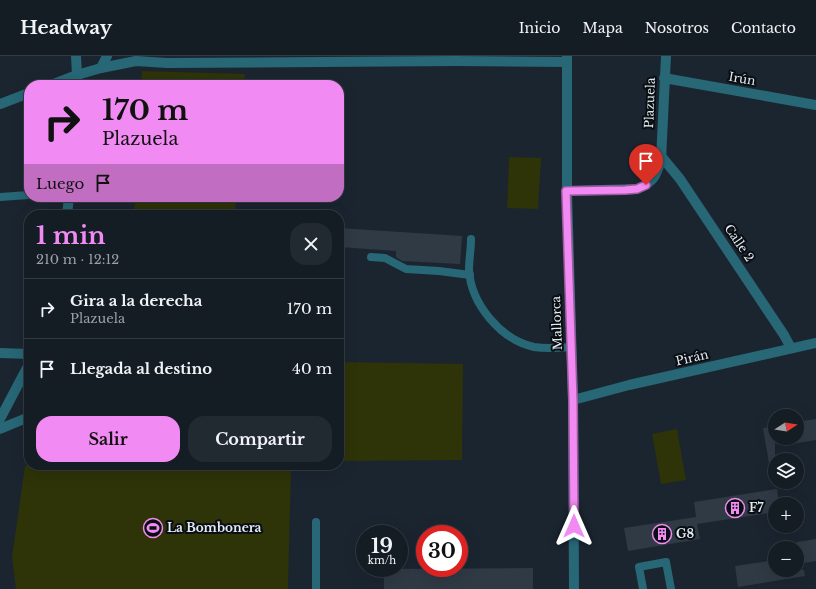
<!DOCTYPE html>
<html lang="es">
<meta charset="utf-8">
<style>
:root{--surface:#141c24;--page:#212931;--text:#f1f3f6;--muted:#9da1a6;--line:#333a41;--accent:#f28af3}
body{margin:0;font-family:"Libre Baskerville",serif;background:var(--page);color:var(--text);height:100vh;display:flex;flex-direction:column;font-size:15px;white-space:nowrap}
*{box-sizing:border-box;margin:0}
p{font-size:13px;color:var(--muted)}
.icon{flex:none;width:22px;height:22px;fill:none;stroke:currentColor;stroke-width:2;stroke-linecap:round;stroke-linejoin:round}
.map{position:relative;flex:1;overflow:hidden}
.details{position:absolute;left:24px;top:154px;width:320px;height:260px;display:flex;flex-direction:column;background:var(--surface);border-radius:16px;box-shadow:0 4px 16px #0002,0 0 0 1px var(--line)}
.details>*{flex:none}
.hud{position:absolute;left:24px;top:24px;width:320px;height:122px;border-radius:16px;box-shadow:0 4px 16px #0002,0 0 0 1px var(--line);background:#f28af3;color:#111;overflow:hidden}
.needle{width:26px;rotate:78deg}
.fabs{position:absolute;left:768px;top:353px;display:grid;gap:8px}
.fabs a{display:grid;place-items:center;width:36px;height:36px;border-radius:50%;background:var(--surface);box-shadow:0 4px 16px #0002,0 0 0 1px var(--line);font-size:20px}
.speed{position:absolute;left:356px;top:469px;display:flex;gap:8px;font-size:20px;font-weight:700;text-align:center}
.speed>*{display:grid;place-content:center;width:52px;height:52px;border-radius:50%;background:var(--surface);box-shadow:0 4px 16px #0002,0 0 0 1px var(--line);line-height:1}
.speed small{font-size:10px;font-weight:400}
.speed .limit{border:6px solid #d22;background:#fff;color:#111}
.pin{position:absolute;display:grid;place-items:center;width:34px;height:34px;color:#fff;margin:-41px -17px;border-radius:50% 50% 50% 0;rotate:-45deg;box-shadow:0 0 4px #0007}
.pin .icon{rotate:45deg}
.me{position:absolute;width:44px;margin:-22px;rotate:0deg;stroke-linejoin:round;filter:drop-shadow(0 0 3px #0008)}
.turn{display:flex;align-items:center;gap:14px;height:84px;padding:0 12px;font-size:18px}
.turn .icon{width:52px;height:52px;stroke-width:2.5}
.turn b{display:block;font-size:28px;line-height:34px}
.then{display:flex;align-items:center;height:38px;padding:0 12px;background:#0003;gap:8px;font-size:15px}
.round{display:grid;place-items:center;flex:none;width:42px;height:42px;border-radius:16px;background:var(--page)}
.head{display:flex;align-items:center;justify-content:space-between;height:68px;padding:0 12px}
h1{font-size:24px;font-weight:800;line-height:30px;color:var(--accent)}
.cta{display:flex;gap:8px;margin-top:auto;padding:8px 12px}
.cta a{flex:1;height:46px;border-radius:16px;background:var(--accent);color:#111;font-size:16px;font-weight:800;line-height:46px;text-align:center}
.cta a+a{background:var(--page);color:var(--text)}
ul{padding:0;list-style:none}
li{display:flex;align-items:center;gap:12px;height:60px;padding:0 12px;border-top:1px solid var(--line)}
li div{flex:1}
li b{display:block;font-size:15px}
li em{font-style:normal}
header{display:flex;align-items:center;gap:24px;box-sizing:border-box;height:56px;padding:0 20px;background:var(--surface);border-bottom:1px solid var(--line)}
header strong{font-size:19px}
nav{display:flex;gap:22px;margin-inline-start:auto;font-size:14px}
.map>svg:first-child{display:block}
</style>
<header>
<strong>Headway</strong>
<nav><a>Inicio</a><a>Mapa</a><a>Nosotros</a><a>Contacto</a></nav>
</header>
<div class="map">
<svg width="816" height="533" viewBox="0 0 816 533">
<rect width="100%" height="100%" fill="#1b2530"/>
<g fill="#2e3308">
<path d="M 142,15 L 245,18 L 244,29 L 141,29 Z"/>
<path d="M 509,101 L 541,102 L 538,153 L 507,152 Z"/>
<path d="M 135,141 L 236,141 L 235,159 L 134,159 Z"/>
<path d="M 339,306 L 463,308 L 462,404 L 339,405 Z"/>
<path d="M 677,373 L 686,424 L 661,428 L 652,378 Z"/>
<path d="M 79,409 L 291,409 L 288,533 L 16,533 L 12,501 L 25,410 Z"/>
</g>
<g fill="#2f3a45">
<path d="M 339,172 L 462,180 L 460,208 L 402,205 L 396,201 L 396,195 L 339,191 Z"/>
<path d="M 816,363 L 816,384 L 797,387 L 797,366 Z"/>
<path d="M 775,370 L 775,406 L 769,407 L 763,372 Z"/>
<path d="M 777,433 L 779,448 L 775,448 L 775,456 L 697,468 L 700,483 L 628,495 L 624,472 L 696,461 L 694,446 Z"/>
<path d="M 816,483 L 816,505 L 797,508 L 797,486 Z"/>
<path d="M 775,504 L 775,514 L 804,514 L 805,520 L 738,531 L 735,510 Z"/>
<path d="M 533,512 L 533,533 L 384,533 L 384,513 Z"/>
</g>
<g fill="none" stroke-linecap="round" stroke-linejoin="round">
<g stroke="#276776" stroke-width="8">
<path d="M 0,141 L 29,139"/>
<path d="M 471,183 C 471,193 469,204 469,214 C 471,248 501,284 534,291 C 547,293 559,292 571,291"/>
<path d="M 371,201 L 385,202 L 406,213 L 439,215 L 470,219"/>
<path d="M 316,466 L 316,533"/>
<path d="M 643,533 L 639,511 L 666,506 L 671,533"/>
</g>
<g stroke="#276776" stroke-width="10">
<path d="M 76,0 L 77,19 L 77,29"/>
<path d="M 567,0 L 567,135 L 573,344 L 574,533"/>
<path d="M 101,12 L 107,0"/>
<path d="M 664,22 L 816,49"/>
<path d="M 51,29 L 77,19 L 101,12 L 136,5 L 167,7 L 456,5 L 566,6"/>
<path d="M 0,48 L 29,37"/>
<path d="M 661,100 L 680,123 L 784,279 L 791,292"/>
<path d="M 567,135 L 637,133 C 654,126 656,120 661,104 L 666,0"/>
<path d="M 67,159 L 69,141"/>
<path d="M 0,297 L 29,298"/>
<path d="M 573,344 L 629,329 L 816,287"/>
<path d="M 0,363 L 29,308"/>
<path d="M 0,373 L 29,361"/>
</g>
</g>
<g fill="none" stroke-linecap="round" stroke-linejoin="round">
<g stroke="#9d5a9e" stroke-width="10">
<path id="route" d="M 574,470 L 573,344 L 566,135 L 625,134 L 637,133 L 646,129"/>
</g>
<use href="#route" stroke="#f28af3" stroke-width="7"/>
</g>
<defs>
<g id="building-ring" transform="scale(1)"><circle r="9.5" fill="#090e13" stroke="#f28af3" stroke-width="1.5"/><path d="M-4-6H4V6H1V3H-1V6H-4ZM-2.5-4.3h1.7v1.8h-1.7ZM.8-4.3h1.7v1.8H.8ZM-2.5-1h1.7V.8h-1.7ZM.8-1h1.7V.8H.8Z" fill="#f28af3"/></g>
<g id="stadium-ring" transform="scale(1)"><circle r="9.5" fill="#090e13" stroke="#f28af3" stroke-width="1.5"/><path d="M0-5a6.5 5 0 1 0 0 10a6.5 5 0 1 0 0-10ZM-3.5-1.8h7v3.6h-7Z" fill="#f28af3"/></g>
</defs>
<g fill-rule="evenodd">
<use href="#building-ring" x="735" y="452"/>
<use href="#stadium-ring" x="153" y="472"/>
<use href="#building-ring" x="662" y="478"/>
</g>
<g text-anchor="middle" stroke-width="4" stroke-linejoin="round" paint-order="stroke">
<g font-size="12" fill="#e3eaf2" stroke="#090e13">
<text transform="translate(742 23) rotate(10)" y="4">Irún</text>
<text transform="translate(650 47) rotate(-88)" y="4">Plazuela</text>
<text transform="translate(739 187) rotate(56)" y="4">Calle 2</text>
<text transform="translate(557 267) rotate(-92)" y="4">Mallorca</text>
<text transform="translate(692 302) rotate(-13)" y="4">Pirán</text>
</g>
<g font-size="12" font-weight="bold" fill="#e3eaf2" stroke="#090e13" text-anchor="start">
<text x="749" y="456">F7</text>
<text x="167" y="476">La Bombonera</text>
<text x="676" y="482">G8</text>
</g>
</g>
</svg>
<div class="fabs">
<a><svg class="needle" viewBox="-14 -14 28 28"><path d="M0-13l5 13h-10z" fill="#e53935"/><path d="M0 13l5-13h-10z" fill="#9da1a6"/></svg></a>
<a><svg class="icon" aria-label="layers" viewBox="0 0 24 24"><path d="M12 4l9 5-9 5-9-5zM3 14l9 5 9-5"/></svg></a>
<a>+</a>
<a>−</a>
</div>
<div class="speed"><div>19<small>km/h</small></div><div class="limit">30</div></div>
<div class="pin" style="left:646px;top:129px;background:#d93025"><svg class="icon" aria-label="arrive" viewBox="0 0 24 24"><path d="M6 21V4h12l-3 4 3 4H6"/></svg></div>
<svg class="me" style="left:574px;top:470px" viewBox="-20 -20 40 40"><path d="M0-17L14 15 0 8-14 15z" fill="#f28af3" stroke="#fff" stroke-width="4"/></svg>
<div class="hud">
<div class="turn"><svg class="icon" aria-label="right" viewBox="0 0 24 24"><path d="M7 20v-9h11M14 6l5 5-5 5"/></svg><div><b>170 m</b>Plazuela</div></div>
<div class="then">Luego<svg class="icon" aria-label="arrive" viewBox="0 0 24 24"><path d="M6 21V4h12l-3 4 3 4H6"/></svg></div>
</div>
<section class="details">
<div class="head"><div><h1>1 min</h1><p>210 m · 12:12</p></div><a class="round"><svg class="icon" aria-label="close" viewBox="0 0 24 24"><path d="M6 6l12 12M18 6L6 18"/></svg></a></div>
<ul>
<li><svg class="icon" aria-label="right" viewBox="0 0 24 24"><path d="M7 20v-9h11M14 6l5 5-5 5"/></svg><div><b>Gira a la derecha</b><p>Plazuela</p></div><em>170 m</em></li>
<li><svg class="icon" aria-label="arrive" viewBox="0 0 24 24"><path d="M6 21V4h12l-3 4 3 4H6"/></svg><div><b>Llegada al destino</b></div><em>40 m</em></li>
</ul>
<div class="cta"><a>Salir</a><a>Compartir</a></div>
</section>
</div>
